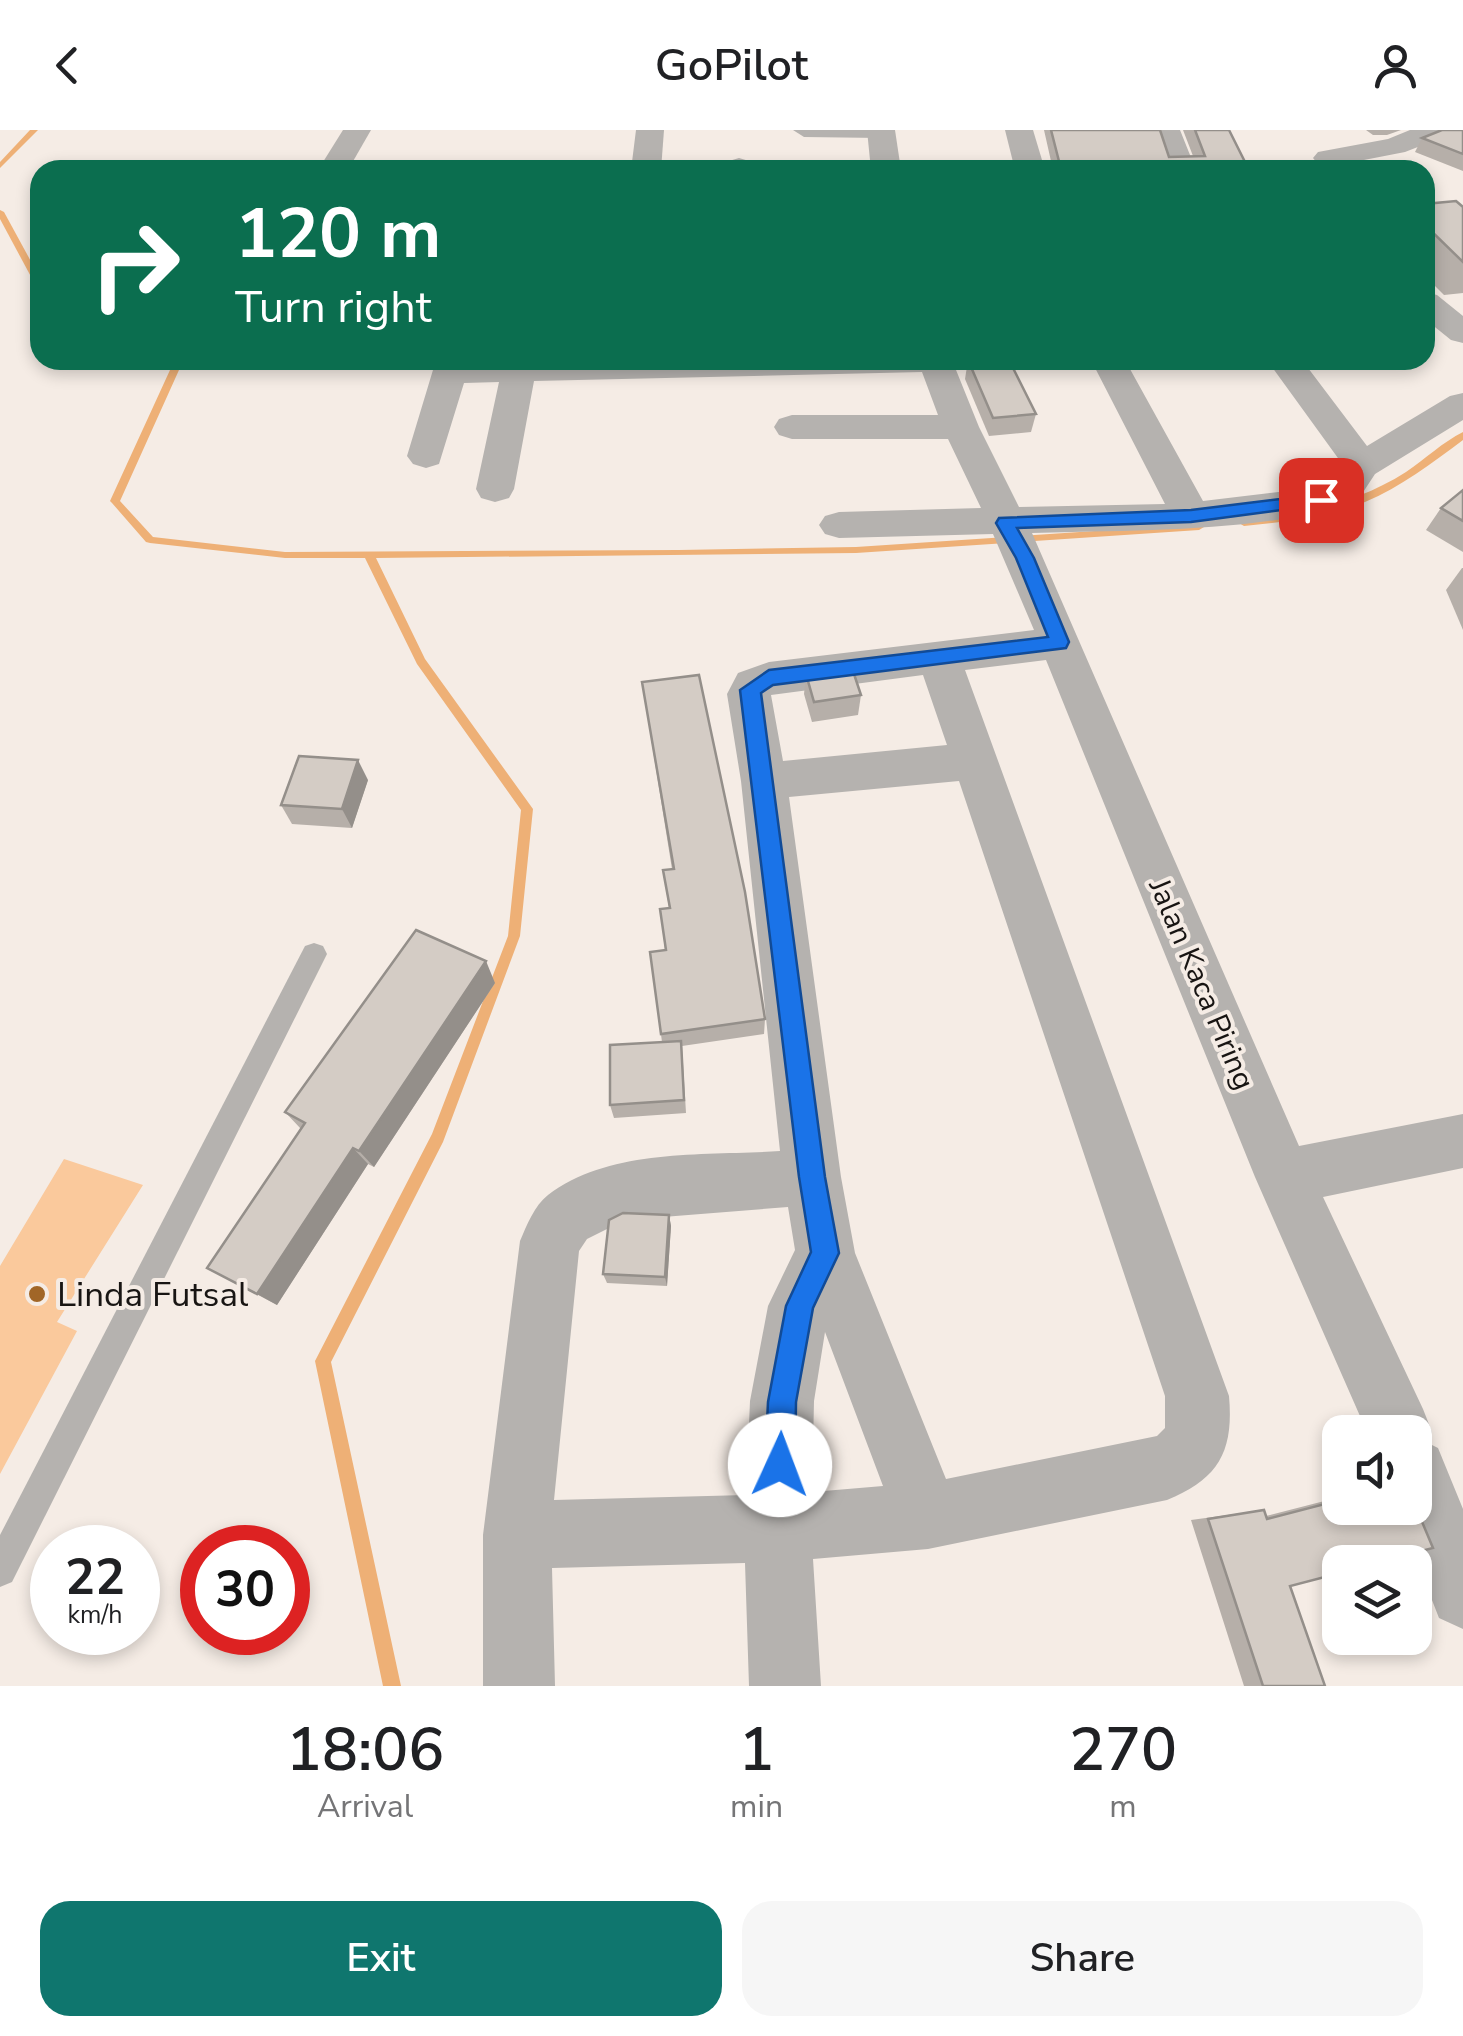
<!DOCTYPE html>
<style>
:root{--surface:#fff;--page:#f6f6f6;--text:#202124;--muted:#757577;--accent:#0f766e}
body{margin:0;font-family:"Nunito Sans",sans-serif;background:var(--page);color:var(--text);height:100vh;display:flex;flex-direction:column;font-size:38px;white-space:nowrap}
*{box-sizing:border-box;margin:0}
p{font-size:32px;color:var(--muted)}
.icon{flex:none;width:55px;height:55px;fill:none;stroke:currentColor;stroke-width:2;stroke-linecap:round;stroke-linejoin:round}
.map{position:relative;height:1556px;overflow:hidden}
.panel{display:flex;flex-direction:column;background:var(--surface);flex:1}
.panel>*{flex:none}
.top-card{position:absolute;left:30px;top:30px;width:1405px;height:210px;border-radius:30px;box-shadow:0 5px 15px #0003;background:#0b6e4f;color:#fff;overflow:hidden}
.tools{position:absolute;left:1322px;top:1285px;display:grid;gap:20px}
.tools a{display:grid;place-items:center;width:110px;height:110px;border-radius:20px;background:var(--surface);box-shadow:0 5px 15px #0003;font-size:50px}
.speed{position:absolute;left:30px;top:1395px;display:flex;gap:20px;font-size:50px;font-weight:700;text-align:center}
.speed>*{display:grid;place-content:center;width:130px;height:130px;border-radius:50%;background:var(--surface);box-shadow:0 5px 15px #0003;line-height:1}
.speed small{font-size:25px;font-weight:400}
.speed .limit{border:15px solid #d22;background:#fff;color:#111}
.pin{position:absolute;display:grid;place-items:center;width:85px;height:85px;color:#fff;margin:-42px;border-radius:20px;box-shadow:0 5px 15px #0006}
.me{position:absolute;width:110px;margin:-55px;rotate:2deg;stroke-linejoin:round;filter:drop-shadow(0 0 8px #0008)}
.turn{display:flex;align-items:center;gap:35px;height:210px;padding:0 40px;font-size:45px}
.turn .icon{width:130px;height:130px;stroke-width:2.5}
.turn b{display:block;font-size:70px;line-height:85px}
.eta{display:flex;justify-content:space-evenly;align-items:center;height:170px;text-align:center}
.eta b{font-size:60px;font-weight:600;line-height:70px}
.primary-button{display:flex;gap:20px;margin-top:auto;padding:20px 40px}
.primary-button a{flex:1;height:115px;border-radius:30px;background:var(--accent);color:#fff;font-size:40px;font-weight:600;line-height:115px;text-align:center}
.primary-button a+a{background:var(--page);color:var(--text)}
header{display:flex;justify-content:space-between;align-items:center;height:130px;padding:0 40px;background:var(--surface);font-size:45px;font-weight:600}
.map>svg:first-child{display:block}
</style>
<header><svg class="icon" aria-label="back" viewBox="0 0 24 24"><path d="M15 5l-7 7 7 7"/></svg>GoPilot<svg class="icon" aria-label="person" viewBox="0 0 24 24"><circle cx="12" cy="8" r="4"/><path d="M4 21q1-7 8-7t8 7"/></svg></header>
<div class="map">
<svg width="1463" height="1556" viewBox="0 0 1463 1556">
<rect width="100%" height="100%" fill="#f5ece5"/>
<path fill="#fac99c" d="M 64,1029 L 143,1055 L 57,1192 L 77,1201 L 0,1344 L 0,1136 Z"/>
<g fill="none" stroke-linecap="round" stroke-linejoin="round">
<g fill="#eeb076" fill-rule="evenodd">
<path d="M 30,0 L 38,0 L 0,38 L 0,32 Z"/>
<path d="M 0,80 L 4,82 L 40,148 L 40,158 L 36,156 L 0,89 Z"/>
<path d="M 160,230 L 169,230 L 179,240 L 120,371 L 153,407 L 285,422 L 679,420 L 856,417 L 1199,394 L 1204,397 L 1199,400 L 856,423 L 376,428 L 425,529 L 533,679 L 520,806 L 443,1012 L 331,1232 L 401,1556 L 383,1556 L 315,1231 L 432,1004 L 508,806 L 521,680 L 417,534 L 365,428 L 285,428 L 150,413 L 146,412 L 112,373 L 110,371 L 170,240 Z"/>
<path d="M 1463,302 L 1463,310 C 1432,333 1401,357 1365,372 C 1327,387 1285,392 1244,396 L 1239,393 L 1244,390 C 1302,384 1356,374 1406,342 C 1425,329 1443,312 1463,302 Z"/>
</g>
<g fill="#b5b2af" fill-rule="evenodd">
<path d="M 793,0 L 882,0 L 888,4 L 881,8 L 804,7 Z"/>
<path d="M 314,813 L 323,816 L 327,824 L 323,832 L 12,1452 L 0,1457 L 0,1405 L 305,816 Z"/>
</g>
<g fill="#b5b2af" fill-rule="evenodd">
<path d="M 343,0 L 371,0 L 348,40 L 318,40 Z"/>
<path d="M 636,0 L 664,0 L 661,40 L 631,40 Z"/>
<path d="M 867,0 L 895,0 L 901,40 L 871,40 Z"/>
<path d="M 1005,0 L 1033,0 L 1045,40 L 1015,40 Z"/>
<path d="M 1152,0 L 1180,0 L 1196,40 L 1166,40 Z"/>
<path d="M 1410,0 L 1450,0 L 1446,6 L 1405,22 L 1328,37 L 1318,34 L 1313,28 L 1318,22 L 1388,9 Z"/>
<path d="M 739,28 L 749,31 L 754,40 L 724,40 L 729,31 Z"/>
<path d="M 1425,162 L 1437,165 L 1463,186 L 1463,213 L 1451,210 L 1425,189 Z"/>
<path d="M 436,230 L 952,230 L 979,297 L 1019,377 L 1165,374 L 1091,230 L 1125,230 L 1203,371 L 1320,357 L 1328,355 L 1343,335 L 1267,230 L 1302,230 L 1367,316 L 1450,266 L 1463,263 L 1463,290 L 1375,344 L 1356,373 C 1252,403 1140,400 1032,403 L 1299,1016 L 1463,984 L 1463,1038 L 1323,1067 L 1423,1279 L 1432,1302 L 1428,1313 L 1438,1318 L 1463,1379 L 1463,1499 L 1439,1488 L 1396,1378 L 1415,1378 L 1415,1302 L 1367,1302 L 1255,1047 L 1046,530 L 965,540 L 1229,1266 C 1234,1322 1218,1349 1167,1370 L 928,1419 L 813,1429 L 821,1556 L 749,1556 L 745,1433 L 552,1438 L 555,1556 L 483,1556 L 483,1405 L 520,1111 C 527,1095 534,1076 548,1065 C 611,1017 706,1026 780,1021 L 741,651 L 727,564 L 738,543 L 769,532 L 1034,500 L 993,404 L 839,408 L 825,404 L 819,395 L 825,386 L 839,382 L 981,378 L 948,309 L 792,309 L 779,305 L 774,297 L 779,289 L 792,285 L 938,285 L 922,242 L 534,251 L 514,359 L 509,368 L 495,372 L 481,368 L 476,359 L 499,252 L 464,253 L 439,334 L 426,338 L 413,334 L 407,326 ZM 923,545 L 947,615 L 783,631 L 771,565 ZM 959,651 L 1165,1266 L 1165,1298 L 1157,1306 L 946,1349 L 855,1123 L 841,1047 L 789,667 ZM 788,1077 L 795,1120 L 768,1176 L 750,1271 L 746,1365 L 554,1370 L 579,1121 L 587,1109 L 625,1090 ZM 825,1202 L 883,1356 L 812,1362 L 814,1271 Z"/>
</g>
</g>
<g fill="#b6afa9">
<path d="M 1044,0 L 1160,0 L 1169,27 L 1193,26 L 1183,0 L 1229,0 L 1249,40 L 1053,40 Z"/>
<path d="M 1366,0 L 1401,0 L 1387,5 L 1373,5 Z"/>
<path d="M 1463,0 L 1463,41 L 1415,22 L 1422,8 Z"/>
<path d="M 1425,74 L 1463,77 L 1463,163 L 1444,165 L 1425,146 Z"/>
<path d="M 968,230 L 1036,284 L 1031,302 L 989,306 L 965,249 Z"/>
<path d="M 1463,360 L 1463,422 L 1426,400 L 1441,378 Z"/>
<path d="M 1462,438 L 1463,438 L 1463,500 L 1446,460 Z"/>
<path d="M 806,544 L 861,565 L 858,585 L 812,592 L 804,564 Z"/>
<path d="M 642,552 L 765,889 L 764,904 L 682,916 L 686,983 L 614,988 L 610,975 L 662,912 L 650,822 L 665,820 L 660,779 L 669,778 L 663,740 L 672,739 Z"/>
<path d="M 368,650 L 352,698 L 292,694 L 281,675 Z"/>
<path d="M 495,853 L 374,1037 L 368,1034 L 277,1175 L 207,1138 L 301,999 L 285,982 Z"/>
<path d="M 669,1085 L 671,1096 L 667,1156 L 607,1153 L 603,1144 Z"/>
<path d="M 1340,1367 L 1340,1378 L 1290,1456 L 1325,1556 L 1244,1556 L 1191,1390 L 1264,1380 L 1266,1386 Z"/>
</g>
<g fill="#948f8a">
<path d="M 358,630 L 368,650 L 352,698 L 342,679 Z"/>
<path d="M 486,831 L 495,853 L 374,1037 L 359,1021 Z"/>
<path d="M 353,1018 L 368,1034 L 277,1175 L 257,1164 Z"/>
<path d="M 669,1085 L 671,1096 L 667,1156 L 665,1147 Z"/>
</g>
<g fill="#d4ccc5" stroke="#948f8a" stroke-width="2.5">
<path d="M 1051,0 L 1160,0 L 1169,27 L 1205,26 L 1195,0 L 1229,0 L 1249,40 L 1061,39 Z"/>
<path d="M 1442,0 L 1463,0 L 1463,24 L 1422,8 Z"/>
<path d="M 1456,71 L 1463,77 L 1463,132 L 1425,95 L 1425,74 Z"/>
<path d="M 968,230 L 1009,230 L 1036,284 L 993,288 Z"/>
<path d="M 1463,360 L 1463,391 L 1441,378 Z"/>
<path d="M 852,538 L 861,565 L 814,572 L 806,544 Z"/>
<path d="M 699,545 L 745,762 L 765,889 L 661,904 L 650,822 L 666,820 L 660,779 L 670,778 L 663,740 L 674,739 L 642,552 Z"/>
<path d="M 299,626 L 358,630 L 342,679 L 281,675 Z"/>
<path d="M 416,800 L 486,831 L 359,1021 L 353,1018 L 257,1164 L 207,1138 L 305,993 L 285,982 Z"/>
<path d="M 681,911 L 684,970 L 610,975 L 610,915 Z"/>
<path d="M 623,1083 L 669,1085 L 665,1147 L 603,1144 L 609,1090 Z"/>
<path d="M 1340,1370 L 1340,1378 L 1415,1378 L 1415,1375 L 1433,1418 L 1379,1432 L 1340,1432 L 1340,1443 L 1290,1456 L 1325,1556 L 1263,1556 L 1208,1389 L 1264,1380 L 1267,1389 Z"/>
</g>
<path fill="#1a73e8" stroke="#114b97" stroke-width="2.5" d="M 1321,364 L 1327,366 L 1327,374 L 1191,392 L 1017,398 L 1034,428 L 1069,512 L 1066,518 L 773,555 L 761,563 L 825,1047 L 839,1123 L 813,1178 L 796,1272 L 795,1335 L 791,1345 L 780,1350 L 769,1345 L 765,1335 L 768,1272 L 786,1176 L 811,1122 L 799,1047 L 740,560 L 769,540 L 1048,507 L 1016,428 L 996,393 L 999,388 L 1191,380 Z"/>
<circle fill="#a16627" stroke="#f5ece5" stroke-width="4" cx="37" cy="1164" r="10"/>
<g text-anchor="middle" stroke-width="8" stroke-linejoin="round" paint-order="stroke">
<g font-size="30" fill="#181513" stroke="#f5ece5">
<text transform="translate(1202 854) rotate(67)" y="10">Jalan Kaca Piring</text>
</g>
<g font-size="35" fill="#181513" stroke="#f5ece5" text-anchor="start">
<text x="57" y="1176">Linda Futsal</text>
</g>
</g>
</svg>
<div class="tools">
<a><svg class="icon" aria-label="sound" viewBox="0 0 24 24"><path d="M4 9h4l5-4v14l-5-4H4zM17 9q2 3 0 6"/></svg></a>
<a><svg class="icon" aria-label="layers" viewBox="0 0 24 24"><path d="M12 4l9 5-9 5-9-5zM3 14l9 5 9-5"/></svg></a>
</div>
<div class="speed"><div>22<small>km/h</small></div><div class="limit">30</div></div>
<div class="pin" style="left:1321px;top:370px;background:#d93025"><svg class="icon" aria-label="arrive" viewBox="0 0 24 24"><path d="M6 21V4h12l-3 4 3 4H6"/></svg></div>
<svg class="me" style="left:780px;top:1335px" viewBox="-20 -20 40 40"><circle r="19" fill="#fff"/><path d="M0-13L10 11 0 6-10 11z" fill="#1a73e8"/></svg>
<div class="top-card">
<div class="turn"><svg class="icon" aria-label="right" viewBox="0 0 24 24"><path d="M7 20v-9h11M14 6l5 5-5 5"/></svg><div><b>120 m</b>Turn right</div></div>
</div>
</div>
<section class="panel">
<div class="eta">
<div><b>18:06</b><p>Arrival</p></div>
<div><b>1</b><p>min</p></div>
<div><b>270</b><p>m</p></div>
</div>
<div class="primary-button"><a>Exit</a><a>Share</a></div>
</section>
